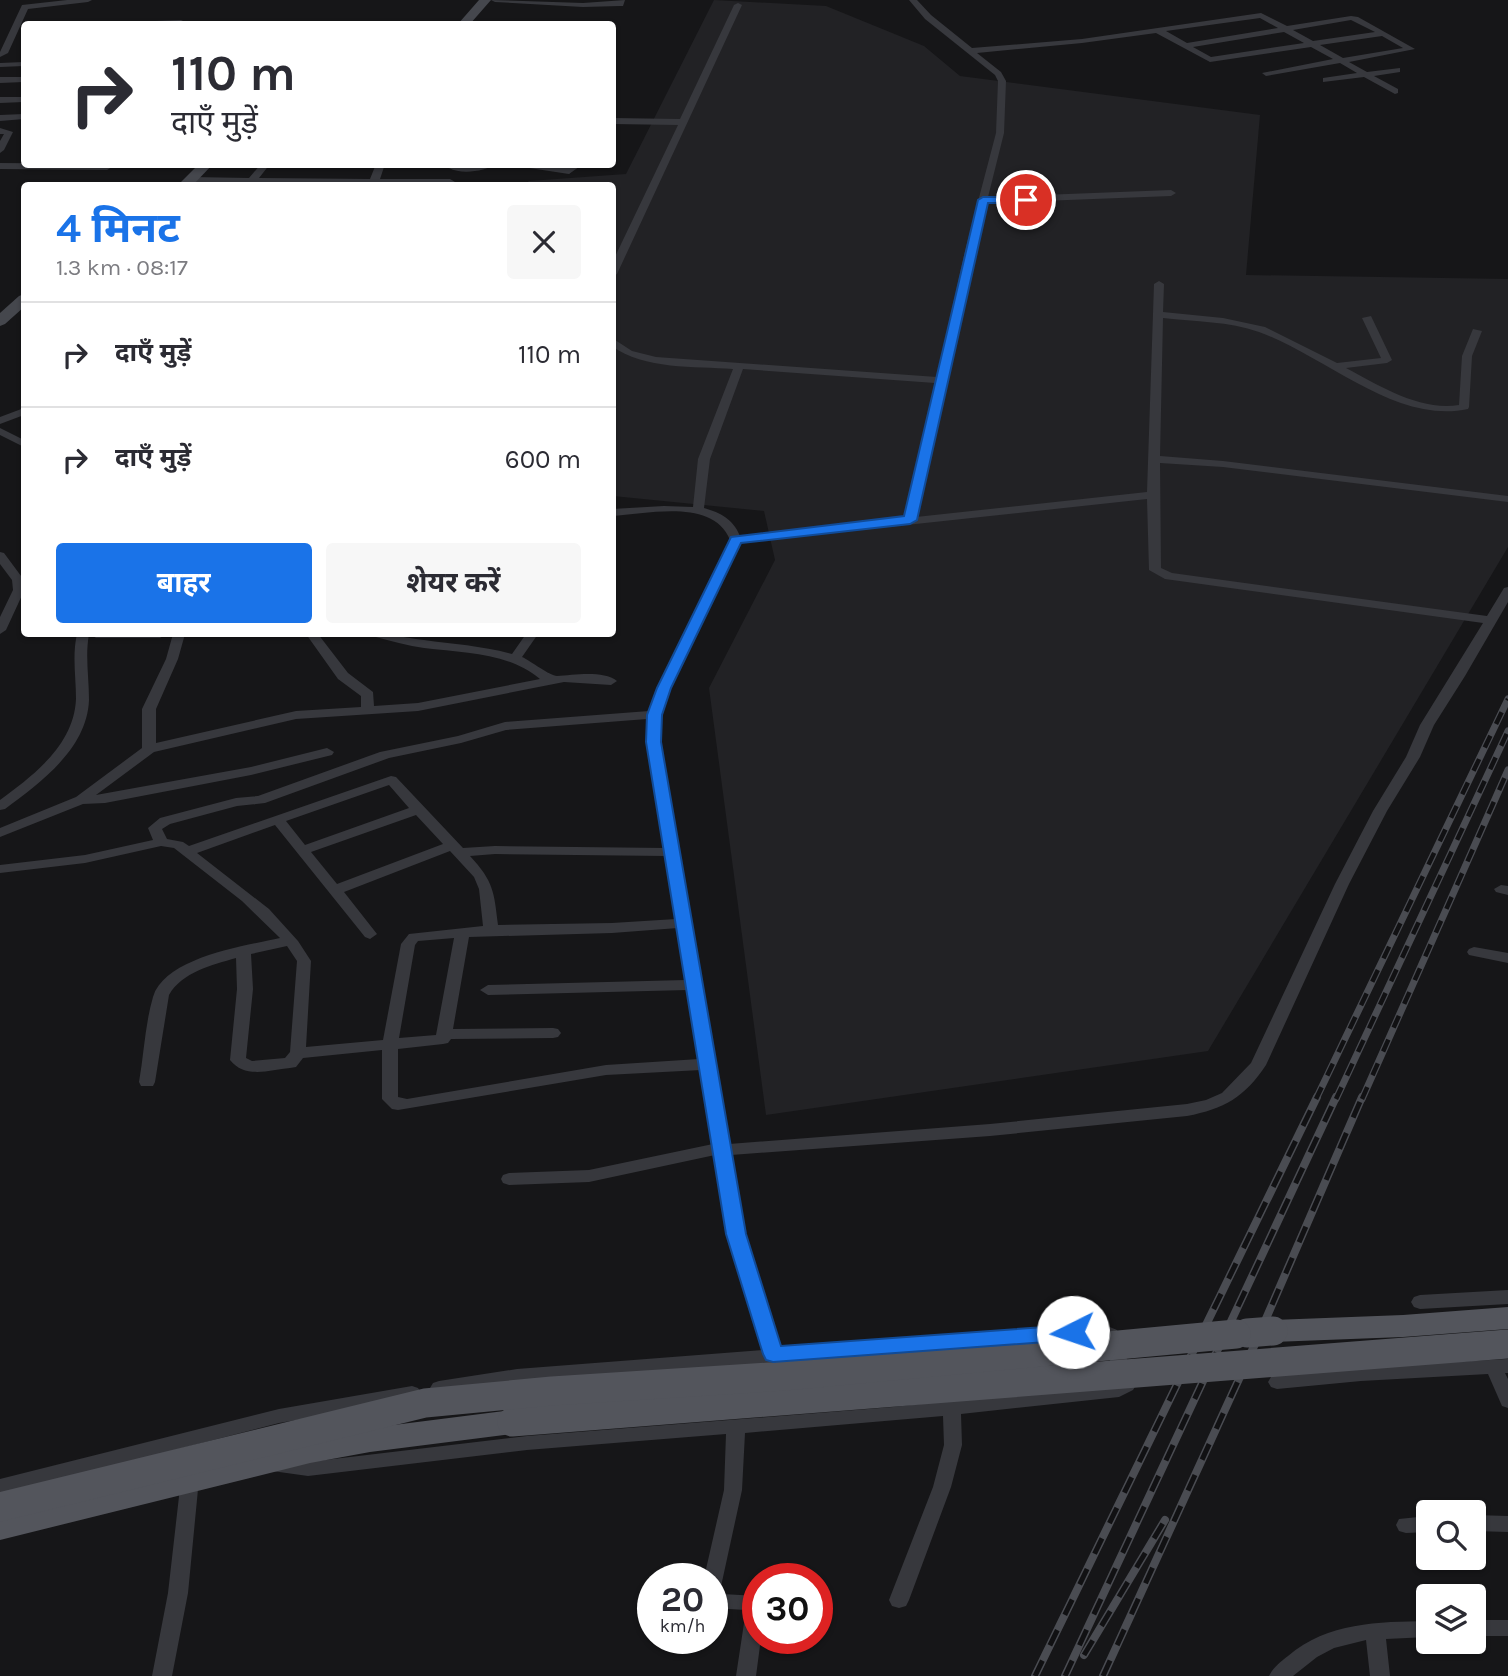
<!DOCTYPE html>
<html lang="hi">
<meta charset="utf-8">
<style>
:root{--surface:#fff;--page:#f7f7f7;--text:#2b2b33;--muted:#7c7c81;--line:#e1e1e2;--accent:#1a73e8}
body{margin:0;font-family:Karla,"Noto Sans Devanagari",sans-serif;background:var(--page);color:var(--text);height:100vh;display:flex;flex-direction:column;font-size:26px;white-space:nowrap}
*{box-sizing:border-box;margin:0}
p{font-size:23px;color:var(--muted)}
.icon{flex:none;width:38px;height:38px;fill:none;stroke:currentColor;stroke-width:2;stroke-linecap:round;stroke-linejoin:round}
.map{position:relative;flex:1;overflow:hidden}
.side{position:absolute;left:21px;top:182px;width:595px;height:455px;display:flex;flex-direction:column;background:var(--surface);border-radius:7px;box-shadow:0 2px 5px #0004}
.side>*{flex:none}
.hud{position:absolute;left:21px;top:21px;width:595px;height:147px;border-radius:7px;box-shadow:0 2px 5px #0004;background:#fff;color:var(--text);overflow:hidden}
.tools{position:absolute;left:1416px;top:1500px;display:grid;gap:14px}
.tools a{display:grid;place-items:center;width:70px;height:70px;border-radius:7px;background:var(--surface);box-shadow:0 2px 5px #0004;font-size:35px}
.speed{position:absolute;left:637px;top:1563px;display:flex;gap:14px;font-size:35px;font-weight:700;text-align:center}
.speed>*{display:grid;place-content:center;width:91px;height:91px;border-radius:50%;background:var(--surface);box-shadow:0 2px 5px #0004;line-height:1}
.speed small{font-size:18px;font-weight:400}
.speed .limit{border:10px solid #d22;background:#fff;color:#111}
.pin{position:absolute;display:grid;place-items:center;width:60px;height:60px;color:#fff;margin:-30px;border:4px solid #fff;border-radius:50%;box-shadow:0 2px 7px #0007}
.me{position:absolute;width:77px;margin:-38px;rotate:266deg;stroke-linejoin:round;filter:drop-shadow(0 0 5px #0008)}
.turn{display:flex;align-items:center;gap:24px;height:147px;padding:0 35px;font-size:32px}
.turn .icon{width:91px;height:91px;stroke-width:2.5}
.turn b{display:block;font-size:49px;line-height:60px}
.round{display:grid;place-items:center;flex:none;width:74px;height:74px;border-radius:7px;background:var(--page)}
.overview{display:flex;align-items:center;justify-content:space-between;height:119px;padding:0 35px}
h1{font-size:42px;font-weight:700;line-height:52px;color:var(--accent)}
.cta{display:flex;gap:14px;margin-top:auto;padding:14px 35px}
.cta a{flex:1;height:80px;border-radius:7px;background:var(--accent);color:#fff;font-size:28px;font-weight:700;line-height:80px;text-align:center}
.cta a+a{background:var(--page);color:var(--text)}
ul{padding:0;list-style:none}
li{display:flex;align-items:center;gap:21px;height:105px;padding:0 35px;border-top:2px solid var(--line)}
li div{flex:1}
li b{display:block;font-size:26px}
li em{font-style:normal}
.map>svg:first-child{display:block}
</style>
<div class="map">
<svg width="1508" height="1676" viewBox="0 0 1508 1676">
<rect width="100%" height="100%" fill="#161618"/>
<path fill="#222225" d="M 714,0 L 826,6 L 924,46 L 960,76 L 1260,115 L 1246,275 L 1508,279 L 1508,547 L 1208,1051 L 766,1115 L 709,688 L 775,560 L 764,511 L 613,496 L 612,186 L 522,186 L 529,181 L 626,174 Z"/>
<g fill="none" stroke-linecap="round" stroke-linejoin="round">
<g fill="#37383d" fill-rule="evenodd">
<path d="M 67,0 L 92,0 L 88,2 L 28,9 L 8,53 L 0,57 L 0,52 L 22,5 Z"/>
<path d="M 491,0 L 583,3 L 625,0 L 623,6 L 620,6 L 583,7 L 495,2 Z"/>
<path d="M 909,0 L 917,0 L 931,15 L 972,48 L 1082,39 L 1261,13 L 1287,26 L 1351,16 L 1358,17 L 1415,49 L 1349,62 L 1367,72 L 1400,68 L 1400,72 L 1374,76 L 1398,89 L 1398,93 L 1395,94 L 1364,77 L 1323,82 L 1323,78 L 1357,73 L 1340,63 L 1266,76 L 1262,73 L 1333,59 L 1311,47 L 1210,62 L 1156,33 L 1082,43 L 977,53 L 1001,72 L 1006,81 L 1004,133 L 988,197 L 1171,190 L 1176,193 L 1171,196 L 987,203 L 916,517 L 1147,492 L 1154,284 L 1159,281 L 1164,284 L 1163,312 L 1223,318 L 1265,327 L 1337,363 L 1381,358 L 1362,318 L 1371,316 L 1392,360 L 1387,363 L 1346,368 C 1380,386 1419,411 1459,405 L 1462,356 L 1473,329 L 1482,331 L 1472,356 L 1469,407 L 1468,409 C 1396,425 1324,355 1259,332 C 1229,321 1195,322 1163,318 L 1160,456 L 1223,461 L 1508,496 L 1508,502 L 1223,467 L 1160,463 L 1161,568 L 1172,573 L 1487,616 L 1504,588 L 1508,587 L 1508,602 L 1465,676 L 1434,725 L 1420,757 L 1387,811 L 1349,884 L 1266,1065 C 1245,1097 1224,1109 1187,1116 L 990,1136 L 731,1155 L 744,1234 L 780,1348 L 1100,1323 L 1117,1330 L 1136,1385 L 1133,1390 L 1119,1397 L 961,1414 L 962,1445 L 951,1487 L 909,1600 L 906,1606 L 899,1608 L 892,1606 L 889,1600 L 933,1487 L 944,1445 L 943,1416 L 745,1433 L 742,1490 L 720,1591 L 722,1594 L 758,1596 L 758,1638 L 761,1638 L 756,1676 L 736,1676 L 746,1610 L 712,1608 L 712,1578 L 704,1578 L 724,1490 L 726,1434 L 527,1450 L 308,1476 L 265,1470 L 263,1465 L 265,1460 L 272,1458 L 308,1462 L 527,1436 L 893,1407 L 1115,1383 L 1117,1382 L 1103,1339 L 1098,1337 L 517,1383 L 439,1395 L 433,1393 L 430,1388 L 433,1383 L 439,1381 L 517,1369 L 763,1350 L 728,1234 L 715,1155 L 589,1182 L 509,1185 L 503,1183 L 501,1179 L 503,1175 L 509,1173 L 589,1170 L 713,1144 L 701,1070 L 606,1075 L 398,1110 L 392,1109 L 382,1099 L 382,1050 L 303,1058 L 296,1067 L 290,1068 C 269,1070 245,1079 230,1060 L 237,989 L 236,958 C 212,965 182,972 169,995 L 155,1082 L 153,1086 L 141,1086 L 139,1082 C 144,1054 145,1024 153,997 C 165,957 245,946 280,938 L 242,901 L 174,848 L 161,846 L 85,863 L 0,873 L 0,865 L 85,855 L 153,840 L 148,828 L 160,818 L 236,798 L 258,796 L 380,752 L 458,736 L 505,722 L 649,711 L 658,688 L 730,540 C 713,498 649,514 612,516 L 612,509 L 664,506 L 693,507 L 698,459 L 733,369 C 695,366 644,370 612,346 L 612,338 L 632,351 L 656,357 L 937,377 L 965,251 L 996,133 L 998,81 L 995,75 L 925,19 ZM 1260,18 L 1278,28 L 1187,43 L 1166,31 ZM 1351,20 L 1375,32 L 1313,41 L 1293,30 ZM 1284,32 L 1304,43 L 1211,57 L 1193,47 ZM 1382,36 L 1403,48 L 1343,58 L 1320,45 ZM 743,369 L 935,383 L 905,518 L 740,536 C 733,519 721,513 704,508 L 710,459 ZM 1147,499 L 1149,570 L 1165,579 L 1483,623 L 1420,725 L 1406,757 L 1373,811 L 1335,884 L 1251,1063 L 1222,1093 L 1206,1100 L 1187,1104 L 990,1124 L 729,1144 L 661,742 L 661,715 L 670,688 L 740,543 ZM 647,719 L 647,742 L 665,848 L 495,846 L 463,848 L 396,777 L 391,776 L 189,846 L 183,842 L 167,839 L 162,829 L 170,824 L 237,806 L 265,803 L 389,758 L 461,743 L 506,730 ZM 389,785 L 409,808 L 305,845 L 286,821 ZM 416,815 L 443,844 L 337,884 L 311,852 ZM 275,825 L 365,937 L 370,939 L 377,934 L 344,892 L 450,851 L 474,877 L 479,889 L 483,926 L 409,934 L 401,944 L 383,1040 L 306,1047 L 311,961 L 298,941 L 269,909 L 197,853 ZM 495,854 L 666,856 L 676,919 L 612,923 L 498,925 C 494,892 494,882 470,856 ZM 678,928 L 686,980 L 488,985 L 480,990 L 488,995 L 688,990 L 699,1059 L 606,1065 L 407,1099 L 398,1097 L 398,1049 L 443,1044 L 448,1043 L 451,1039 L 553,1038 L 558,1037 L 561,1033 L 558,1029 L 553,1028 L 453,1029 L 469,937 L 612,933 ZM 454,938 L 436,1035 L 399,1038 L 415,945 L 418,941 ZM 287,946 L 297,961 L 290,1052 L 285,1058 L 252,1061 L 246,1058 L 253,989 L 251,954 Z"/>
<path d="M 738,3 L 742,5 L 617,274 L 612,277 L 612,263 L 678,125 L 612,124 L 612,118 L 680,119 L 734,5 Z"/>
<path d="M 181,20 L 185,22 L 184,24 L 125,24 L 129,22 Z"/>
<path d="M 24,62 L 24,66 L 0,67 L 0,63 Z"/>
<path d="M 0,77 L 24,77 L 24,82 L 0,83 Z"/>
<path d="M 0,97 L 24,97 L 24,102 L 0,103 Z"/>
<path d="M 24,114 L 24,119 L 0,121 L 0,115 Z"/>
<path d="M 0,128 L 13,132 L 4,150 L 0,153 L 0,141 L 4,134 L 0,134 Z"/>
<path d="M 0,163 L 108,164 L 112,167 L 107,170 L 0,169 Z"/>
<path d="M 261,164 L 270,164 L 259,178 L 370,179 L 376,164 L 385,164 L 380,179 L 450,179 L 455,182 L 450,185 L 191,183 L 186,180 L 191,177 L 249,178 Z"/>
<path d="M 497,164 C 485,171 462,175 449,168 L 454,165 Z"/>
<path d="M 503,164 L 535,164 L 567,168 L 572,164 L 583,164 L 569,174 Z"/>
<path d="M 24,408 L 24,415 L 0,424 L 0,417 Z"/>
<path d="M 0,428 L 24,440 L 24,447 L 0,435 Z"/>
<path d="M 0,552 L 4,553 L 24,580 L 24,591 L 6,630 L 0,634 L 0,617 L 13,590 L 12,580 L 0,564 Z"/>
<path d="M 77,634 L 89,634 C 85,656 89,677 89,700 C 87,749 41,782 5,809 L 0,810 L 0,800 C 34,775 74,745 76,699 C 76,677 72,656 77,634 Z"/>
<path d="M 90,634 L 166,634 L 160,638 L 96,638 Z"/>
<path d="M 173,634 L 185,634 L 178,659 L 156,709 L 156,743 L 296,711 L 361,707 L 361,696 L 338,679 L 306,634 L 318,634 L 348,673 L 373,692 L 374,706 L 418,703 L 540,679 C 507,652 465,653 424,648 C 408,646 392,641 376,637 L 374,634 C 392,634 406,638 424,640 C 453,644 483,646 512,654 L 526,634 L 538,634 L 522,657 C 531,661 550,676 557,676 C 574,675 603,670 617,681 L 611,685 L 564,682 L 418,711 L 296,719 L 154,752 L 96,795 L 251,767 L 327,748 L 334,752 L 332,755 L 251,775 L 105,803 L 83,804 L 0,837 L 0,828 L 76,797 L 142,748 L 142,709 L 166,659 Z"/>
<path d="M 1501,885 L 1508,886 L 1508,895 L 1496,892 L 1494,889 Z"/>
<path d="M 1474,947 L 1508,953 L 1508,963 L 1469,955 L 1467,952 L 1469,949 Z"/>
<path d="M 1508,1290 L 1508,1304 L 1420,1309 L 1414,1307 L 1411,1302 L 1414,1297 L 1420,1295 Z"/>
<path d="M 1508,1359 L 1508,1373 L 1505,1373 L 1508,1379 L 1508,1408 L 1502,1406 L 1488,1374 L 1361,1381 L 1277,1389 L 1271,1387 L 1268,1382 L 1271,1377 L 1277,1375 L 1361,1367 Z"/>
<path d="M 412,1386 L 418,1388 L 421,1393 L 418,1398 L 412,1400 L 279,1423 L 0,1495 L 0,1479 L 279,1409 Z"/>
<path d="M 190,1471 L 197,1474 L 199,1479 L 188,1593 L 172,1676 L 152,1676 L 168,1593 L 181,1479 L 183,1474 Z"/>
<path d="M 1474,1515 L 1508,1516 L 1508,1532 L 1474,1531 Z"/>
<path d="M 1428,1516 L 1428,1532 L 1406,1533 L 1399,1531 L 1396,1525 L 1399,1519 Z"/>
<rect x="1474" y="1620" width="34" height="16"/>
<path d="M 1428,1621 L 1428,1637 L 1386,1639 L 1390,1676 L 1370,1676 L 1366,1640 L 1334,1648 L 1317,1657 L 1293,1676 L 1269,1676 C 1273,1668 1280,1662 1288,1656 C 1328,1622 1378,1622 1428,1621 Z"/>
</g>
<g fill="#45474d" fill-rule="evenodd">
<path d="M 479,0 L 491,0 L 470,24 L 458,24 Z"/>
<path d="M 199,164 L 213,164 L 192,186 L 177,186 Z"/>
<path d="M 24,294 L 24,307 L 5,324 L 0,326 L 0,313 L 19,296 Z"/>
</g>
<g fill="#53555c" fill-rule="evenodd">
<path d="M 1508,1307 L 1508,1329 L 1403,1337 L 1273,1342 L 1263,1339 L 1259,1331 L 1263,1323 L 1273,1320 L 1403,1315 Z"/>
<path d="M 512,1410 L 523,1414 L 527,1422 L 523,1430 L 512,1434 L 370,1452 L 310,1463 L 0,1540 L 0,1514 L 310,1439 L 370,1428 Z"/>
</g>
<g stroke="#4a4c52" stroke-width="7">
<g id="rail-far1">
<path d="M 1316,1099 L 1508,699"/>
<path d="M 1336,1099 L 1508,731"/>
<path d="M 1362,1099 L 1508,770"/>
</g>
</g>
<g stroke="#4a4c52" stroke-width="8">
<g id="rail">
<path d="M 1084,1655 L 1165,1520"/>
<path d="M 1035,1676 L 1317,1097"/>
<path d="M 1065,1676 L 1336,1097"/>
<path d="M 1103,1676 L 1255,1344 L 1362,1097"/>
</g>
</g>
<use href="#rail-far1" stroke="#111113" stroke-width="4.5" stroke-dasharray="13" stroke-linecap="butt"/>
<use href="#rail" stroke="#111113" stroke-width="5" stroke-dasharray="17" stroke-linecap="butt"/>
<g stroke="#53555c" stroke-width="29">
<path d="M 1247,1333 L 1273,1331"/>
<path d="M 512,1422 L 1508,1344"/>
<path d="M 0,1507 L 425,1403 L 552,1391 L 785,1376 L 1236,1334"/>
</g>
</g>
<path fill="#1a73e8" stroke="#114b97" stroke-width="2" d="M 983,197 L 1026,197 L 1032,200 L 1026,203 L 988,203 L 917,520 L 910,524 L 741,543 L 671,688 L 662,715 L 661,742 L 746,1234 L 781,1346 L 1073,1325 L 1080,1327 L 1083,1332 L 1080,1338 L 1073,1340 L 773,1362 L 766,1360 L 763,1354 L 726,1234 L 646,742 L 647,715 L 657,688 L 731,537 L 904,516 L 978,200 Z"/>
</svg>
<div class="tools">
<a><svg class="icon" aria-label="search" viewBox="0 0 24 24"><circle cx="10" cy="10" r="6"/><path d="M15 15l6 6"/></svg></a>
<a><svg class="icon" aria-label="layers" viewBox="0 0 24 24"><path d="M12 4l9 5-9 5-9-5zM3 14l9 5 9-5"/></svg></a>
</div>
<div class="speed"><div>20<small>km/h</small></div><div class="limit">30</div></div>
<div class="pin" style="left:1026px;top:200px;background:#d93025"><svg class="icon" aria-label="arrive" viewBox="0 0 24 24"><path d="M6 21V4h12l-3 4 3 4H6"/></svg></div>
<svg class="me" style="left:1073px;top:1332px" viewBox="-20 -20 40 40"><circle r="19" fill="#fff"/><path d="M0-13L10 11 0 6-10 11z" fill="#1a73e8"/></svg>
<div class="hud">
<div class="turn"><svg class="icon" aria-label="right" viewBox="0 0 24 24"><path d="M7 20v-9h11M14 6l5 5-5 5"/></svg><div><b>110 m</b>दाएँ मुड़ें</div></div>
</div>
<section class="side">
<div class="overview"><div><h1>4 मिनट</h1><p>1.3 km · 08:17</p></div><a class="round"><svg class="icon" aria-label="close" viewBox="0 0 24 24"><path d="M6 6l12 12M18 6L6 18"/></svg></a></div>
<ul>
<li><svg class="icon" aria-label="right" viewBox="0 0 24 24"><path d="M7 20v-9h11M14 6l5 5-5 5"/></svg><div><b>दाएँ मुड़ें</b></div><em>110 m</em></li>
<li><svg class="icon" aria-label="right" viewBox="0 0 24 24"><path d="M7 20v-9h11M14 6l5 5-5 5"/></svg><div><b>दाएँ मुड़ें</b></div><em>600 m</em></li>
</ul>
<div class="cta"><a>बाहर</a><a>शेयर करें</a></div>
</section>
</div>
